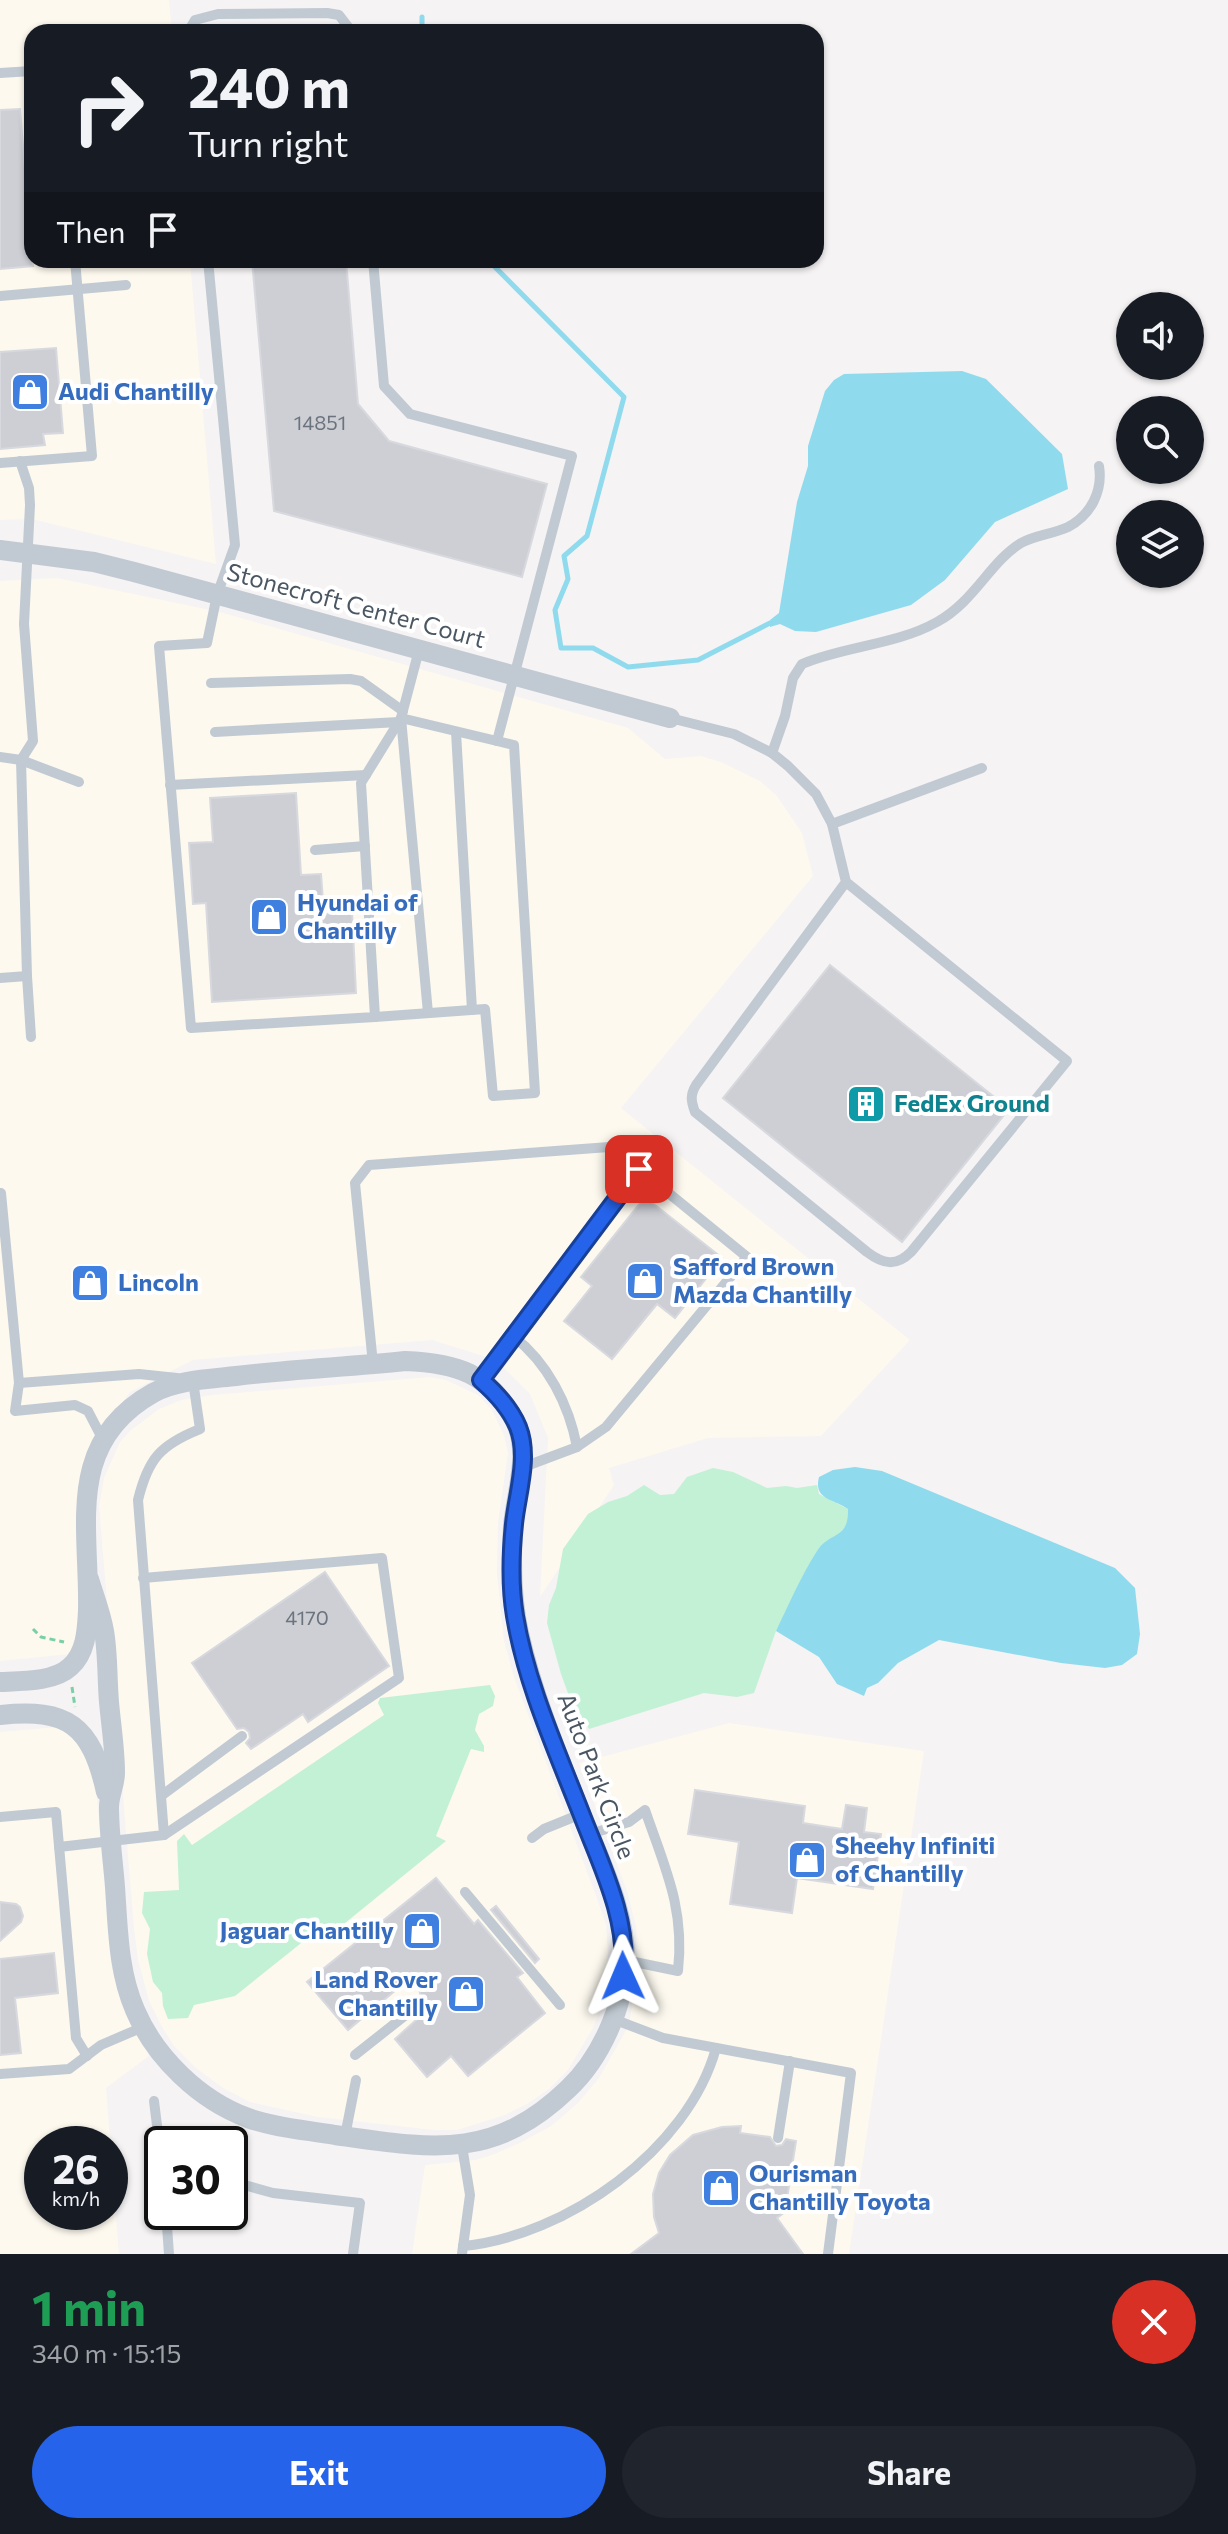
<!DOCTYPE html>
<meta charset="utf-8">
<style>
:root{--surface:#171b24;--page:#20242c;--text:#f1f3f6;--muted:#9ea1a6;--accent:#2563eb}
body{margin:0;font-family:Commissioner,sans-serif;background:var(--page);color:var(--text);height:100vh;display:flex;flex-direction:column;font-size:30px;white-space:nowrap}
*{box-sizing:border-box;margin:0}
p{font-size:26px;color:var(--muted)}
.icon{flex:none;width:44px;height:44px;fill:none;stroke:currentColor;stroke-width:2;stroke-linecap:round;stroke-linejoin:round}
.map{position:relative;height:2254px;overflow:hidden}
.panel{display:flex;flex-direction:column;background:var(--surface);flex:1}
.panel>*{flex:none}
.banner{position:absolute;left:24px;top:24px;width:800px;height:244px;border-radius:24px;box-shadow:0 2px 6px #0004;background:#171b24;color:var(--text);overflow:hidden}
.buttons{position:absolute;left:1116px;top:292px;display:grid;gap:16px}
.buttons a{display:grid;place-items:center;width:88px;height:88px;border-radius:50%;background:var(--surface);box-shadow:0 2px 6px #0004;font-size:40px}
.speed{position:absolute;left:24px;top:2126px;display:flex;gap:16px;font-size:40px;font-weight:700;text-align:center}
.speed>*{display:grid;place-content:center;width:104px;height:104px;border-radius:50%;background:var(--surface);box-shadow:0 2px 6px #0004;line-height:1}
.speed small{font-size:20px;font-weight:400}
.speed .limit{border:4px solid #111;border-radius:12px;background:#fff;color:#111}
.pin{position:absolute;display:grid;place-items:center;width:68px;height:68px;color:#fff;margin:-34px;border-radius:16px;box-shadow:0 4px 12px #0006}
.me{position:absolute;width:88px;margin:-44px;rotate:359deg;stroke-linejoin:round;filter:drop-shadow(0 0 6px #0008)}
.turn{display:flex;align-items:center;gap:28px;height:168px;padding:0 32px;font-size:36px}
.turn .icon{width:104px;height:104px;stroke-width:2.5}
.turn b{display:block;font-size:56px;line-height:68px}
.then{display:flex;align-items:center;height:76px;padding:0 32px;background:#0003;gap:16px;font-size:30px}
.round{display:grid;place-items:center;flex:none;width:84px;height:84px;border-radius:42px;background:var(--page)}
.overview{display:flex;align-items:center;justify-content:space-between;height:136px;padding:0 32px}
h1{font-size:48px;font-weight:700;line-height:60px;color:#1e9e55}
.primary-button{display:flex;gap:16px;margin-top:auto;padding:16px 32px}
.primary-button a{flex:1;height:92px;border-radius:48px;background:var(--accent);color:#fff;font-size:32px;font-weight:700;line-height:92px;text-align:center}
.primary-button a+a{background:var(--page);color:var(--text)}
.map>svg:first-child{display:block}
</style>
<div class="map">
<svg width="1228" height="2254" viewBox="0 0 1228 2254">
<rect width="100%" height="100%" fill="#f5f3f3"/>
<g fill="#fdf9ef" fill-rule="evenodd">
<path d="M 0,0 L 169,0 L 172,32 L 32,32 L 32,260 L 190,260 L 216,564 L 32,519 L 0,520 Z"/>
<path d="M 57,578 L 220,612 L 628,728 L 665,759 L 701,756 L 721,762 L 760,781 L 777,796 L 802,833 L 813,876 L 621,1108 L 910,1340 L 821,1436 L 708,1438 L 609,1468 L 614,1485 L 540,1597 L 548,1438 L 530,1394 L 496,1360 L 432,1340 L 193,1360 L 130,1392 L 89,1448 L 77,1504 L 85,1629 L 71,1654 L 0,1661 L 0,581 Z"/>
<path d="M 430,1377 L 446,1380 L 478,1395 L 492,1410 L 504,1435 L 508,1453 L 498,1523 L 497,1572 L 504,1641 L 514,1677 L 598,1901 L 606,1925 L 608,1952 L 605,1990 L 598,2014 L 593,2028 L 568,2070 L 549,2089 L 527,2104 L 505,2115 L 457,2130 L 433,2130 L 318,2117 L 250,2102 L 223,2088 L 196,2068 L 174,2046 L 162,2027 L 149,2001 L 138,1960 L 134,1929 L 99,1506 L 104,1478 L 120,1442 L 131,1430 L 159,1409 L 181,1400 L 212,1395 Z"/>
<path d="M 729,1723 L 924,1751 L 849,2254 L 412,2254 L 425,2165 L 475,2160 L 492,2155 L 522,2142 L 551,2126 L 578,2103 L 599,2078 L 629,2025 L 637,1972 L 636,1926 L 627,1891 L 579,1763 Z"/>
<path d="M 69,1726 L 93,1752 L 112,1969 L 149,2056 L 106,2088 L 119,2254 L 0,2254 L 0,1732 ZM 42,2144 L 110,2144 L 110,2212 L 42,2212 Z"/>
</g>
<g fill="#c3f1d5">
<path d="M 713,1468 L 733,1472 L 767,1488 L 786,1486 L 797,1488 L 817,1485 L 819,1494 L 848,1509 L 848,1522 L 842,1533 L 819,1548 L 776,1631 L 754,1693 L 737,1697 L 704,1693 L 589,1729 L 572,1704 L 561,1674 L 547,1623 L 549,1605 L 556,1588 L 563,1549 L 588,1514 L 608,1502 L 627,1496 L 644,1485 L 660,1495 L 674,1494 L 687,1477 Z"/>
<path d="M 490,1685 L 495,1696 L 493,1706 L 479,1714 L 475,1730 L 484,1746 L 484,1752 L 471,1749 L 436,1836 L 446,1841 L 323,1941 L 315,1932 L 235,1996 L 194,2005 L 188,2018 L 168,2019 L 163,2006 L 162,1993 L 153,1982 L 147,1954 L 150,1929 L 142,1913 L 144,1892 L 179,1890 L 177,1841 L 184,1834 L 192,1845 L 384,1715 L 378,1703 L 380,1698 Z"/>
</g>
<g fill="#90daee">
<path d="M 962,371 L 986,379 L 1062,454 L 1068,489 L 995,522 L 945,580 L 911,605 L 816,632 L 795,631 L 780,624 L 770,627 L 770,620 L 779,613 L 797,502 L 808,466 L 808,446 L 825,391 L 834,380 L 844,374 Z"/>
<path d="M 855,1467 L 882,1471 L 1115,1568 L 1135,1588 L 1140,1634 L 1137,1654 L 1122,1665 L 1105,1668 L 1061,1663 L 939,1640 L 898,1663 L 878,1683 L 867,1688 L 864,1696 L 837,1684 L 819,1657 L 776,1631 C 789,1604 801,1576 817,1551 C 830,1531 849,1540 848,1509 C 834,1499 813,1500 819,1477 L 833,1470 Z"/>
</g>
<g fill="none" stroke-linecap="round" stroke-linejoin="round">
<g stroke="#90daee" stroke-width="5">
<path d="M 422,17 L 422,32"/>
<path d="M 488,260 L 624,397 L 587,536 L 564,556 L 568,579 L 555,610 L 561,648 L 593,648 L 628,667 L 698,660 L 770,623"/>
</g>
</g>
<g fill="#cdcfd5" stroke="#d7d9de" stroke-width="2">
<path d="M 20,109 L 33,266 L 0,269 L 0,110 Z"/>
<path d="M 252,260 L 346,260 L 358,404 L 389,441 L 547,484 L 522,577 L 274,511 Z"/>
<path d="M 56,348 L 63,433 L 43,434 L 45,445 L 0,449 L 0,352 Z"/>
<path d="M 296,793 L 301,875 L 321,874 L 324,914 L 352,912 L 356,993 L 212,1002 L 206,903 L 193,904 L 189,843 L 213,842 L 210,798 Z"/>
<path d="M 830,965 L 1009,1109 L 902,1242 L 723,1098 Z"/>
<path d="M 645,1197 L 722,1258 L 675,1318 L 657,1304 L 612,1359 L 564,1321 L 592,1286 L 581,1277 Z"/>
<path d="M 325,1572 L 389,1666 L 308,1722 L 303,1714 L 251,1749 L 246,1743 L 250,1738 L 249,1732 L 244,1728 L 237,1729 L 192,1663 Z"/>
<path d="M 695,1790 L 805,1806 L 803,1823 L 842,1829 L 846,1805 L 867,1808 L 864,1832 L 881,1834 L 873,1889 L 797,1878 L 792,1913 L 730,1904 L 739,1842 L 688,1834 Z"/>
<path d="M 436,1878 L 474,1924 L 478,1920 L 523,1973 L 517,1977 L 545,2013 L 468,2076 L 451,2056 L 427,2077 L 395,2039 L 425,2012 L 415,1974 L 348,2030 L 307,1982 Z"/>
<path d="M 0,1902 L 16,1904 L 20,1907 L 23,1916 L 21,1922 L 0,1941 Z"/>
<path d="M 496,1906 L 539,1959 L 535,1963 L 491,1910 Z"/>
<path d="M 54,1953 L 58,1993 L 15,1998 L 21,2053 L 0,2055 L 0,1959 Z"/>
<path d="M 741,2126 L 740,2133 L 770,2137 L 776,2146 L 782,2145 L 786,2139 L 796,2141 L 785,2212 L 777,2218 L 803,2254 L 631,2254 L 659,2233 L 654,2217 L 653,2194 L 659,2173 L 670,2155 L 693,2135 L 722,2127 Z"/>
</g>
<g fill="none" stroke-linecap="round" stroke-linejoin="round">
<g stroke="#7ad0a6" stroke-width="3" stroke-dasharray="6 4" stroke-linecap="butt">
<path d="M 33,1629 L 41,1637 L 64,1642"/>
<path d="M 72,1687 L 75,1707"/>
</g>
<g stroke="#c1cad2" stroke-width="10">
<path d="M 188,32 L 195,20 L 218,14 L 327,13 L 339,15 L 352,32"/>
<path d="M 0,73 L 32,71"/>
<path d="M 208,260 L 235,545 L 217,595 L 207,643 L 159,646 L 191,1028 L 375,1017 L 361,783 L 401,718 L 419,650"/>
<path d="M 373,260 L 384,386 L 410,414 L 572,456 L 497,741 L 401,718 L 428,1013"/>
<path d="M 0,296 L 126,285"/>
<path d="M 0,463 L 92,456 L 75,260"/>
<path d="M 211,683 L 350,679 L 361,681 L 403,711"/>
<path d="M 670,718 L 734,734 L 772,753 L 788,766 L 816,794 L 832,824 L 846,882 L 1067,1061 L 911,1252 C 896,1267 883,1264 867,1252 L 695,1112 C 691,1101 690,1095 696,1085 L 846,882"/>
<path d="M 215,732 L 399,722"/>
<path d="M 456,732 L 472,1010"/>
<path d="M 772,753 L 785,716 L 793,678 L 802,664 C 845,646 896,645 937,622 C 974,602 990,562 1021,543 C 1035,535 1053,534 1068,527 C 1091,515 1103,491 1099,466"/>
<path d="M 0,757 L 21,760 L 33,741 L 24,624 L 30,505 L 29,488 L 20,461"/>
<path d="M 170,785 L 366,775"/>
<path d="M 832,824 L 982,768"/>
<path d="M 315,850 L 365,846"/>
<path d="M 27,976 L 31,1037"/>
<path d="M 0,978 L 27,976 L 21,760 L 79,782"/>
<path d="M 375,1017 L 485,1009 L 493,1096 L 535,1093 L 514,745 L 497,741"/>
<path d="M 1,1193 L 19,1383 L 15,1411 L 75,1405 L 88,1411 L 103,1440"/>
<path d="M 513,1336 C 548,1363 569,1405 577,1447"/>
<path d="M 373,1364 L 355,1183 L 369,1165 L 609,1147 L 639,1169"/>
<path d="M 481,1380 L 639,1169 L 747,1257 L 606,1427 L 577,1447 L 521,1468"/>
<path d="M 19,1383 L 139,1374 L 177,1378"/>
<path d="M 143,1578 L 382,1558 L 399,1678 L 164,1835"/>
<path d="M 161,1796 L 242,1736"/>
<path d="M 0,1817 L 56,1812 L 76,2038 L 87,2056"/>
<path d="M 590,1834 L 629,1822 L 645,1810 C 665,1868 685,1908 678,1971 L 625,1960"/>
<path d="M 532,1838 L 544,1829 L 581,1814"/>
<path d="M 59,1847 L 164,1835 L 138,1500 C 148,1459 160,1445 200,1429 L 193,1381"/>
<path d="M 465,1892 L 560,2005"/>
<path d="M 613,2019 L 663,2038 L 851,2073 L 828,2254"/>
<path d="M 355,2055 L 412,2010"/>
<path d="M 0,2074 L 69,2069 L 101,2045 L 143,2027"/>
<path d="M 154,2101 L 161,2158"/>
<path d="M 345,2136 L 356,2080"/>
<path d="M 778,2138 L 790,2061"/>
<path d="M 462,2146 L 470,2195 L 462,2254"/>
<path d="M 162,2158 L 162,2173"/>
<path d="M 230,2181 L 273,2193 L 360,2203 L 353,2254"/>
<path d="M 166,2212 L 169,2254"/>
<path d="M 463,2246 C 566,2236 688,2150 716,2048"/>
</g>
<g stroke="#c1cad2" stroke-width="20">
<path d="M 0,550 L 94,562 L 134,572 L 670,718"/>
<path d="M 0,1682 C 21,1681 54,1682 70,1667 C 86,1653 87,1630 88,1611 C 90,1527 64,1443 153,1393 C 177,1380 209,1379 236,1376 C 292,1369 349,1367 405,1361 C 457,1363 489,1373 515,1421 C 531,1453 516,1492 513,1526 C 511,1561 511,1598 519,1633 C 533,1696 559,1758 583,1818 C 601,1863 626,1912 625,1962 C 624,2007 600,2059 568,2089 C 492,2162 430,2148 335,2135 C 307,2130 275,2128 248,2118 C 199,2100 155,2057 135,2010 C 118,1971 118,1928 115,1887 C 113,1861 109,1834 109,1807 C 109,1795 115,1785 115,1773 C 115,1749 111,1725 109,1702 C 107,1678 108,1654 104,1631 C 101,1613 94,1596 89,1579"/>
<path d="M 0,1715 C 68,1708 91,1725 106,1792"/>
</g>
</g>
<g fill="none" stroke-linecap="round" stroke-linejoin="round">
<g stroke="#184099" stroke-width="20">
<path id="route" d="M 623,1976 C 629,1919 601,1865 581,1813 C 556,1749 526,1683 515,1616 C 510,1586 511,1553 514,1524 C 517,1494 530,1457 518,1427 C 510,1408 496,1393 481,1380 L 639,1169"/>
</g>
<use href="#route" stroke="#2563eb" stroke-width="14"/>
</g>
<defs>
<g id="shop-square" transform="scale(2)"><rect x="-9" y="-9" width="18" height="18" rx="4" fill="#3f7fe0" stroke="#fff"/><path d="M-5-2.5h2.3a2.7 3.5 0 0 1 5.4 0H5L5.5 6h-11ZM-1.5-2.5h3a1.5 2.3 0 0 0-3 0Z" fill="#fff"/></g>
<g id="building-square" transform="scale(2)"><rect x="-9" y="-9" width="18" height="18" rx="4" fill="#0f9aa8" stroke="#fff"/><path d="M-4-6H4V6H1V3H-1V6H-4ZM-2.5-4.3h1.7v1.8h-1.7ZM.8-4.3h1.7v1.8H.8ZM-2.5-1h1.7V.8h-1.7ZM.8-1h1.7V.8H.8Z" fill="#fff"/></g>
</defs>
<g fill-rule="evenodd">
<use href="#shop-square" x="30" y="392"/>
<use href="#shop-square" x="269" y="917"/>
<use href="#building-square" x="866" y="1104"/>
<use href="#shop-square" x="645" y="1281"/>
<use href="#shop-square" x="90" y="1283"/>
<use href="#shop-square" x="807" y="1860"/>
<use href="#shop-square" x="422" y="1931"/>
<use href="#shop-square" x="466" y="1994"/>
<use href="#shop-square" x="721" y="2188"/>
</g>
<g text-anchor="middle" stroke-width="8" stroke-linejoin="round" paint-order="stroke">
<g font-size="20" fill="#6b747e">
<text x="320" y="430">14851</text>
<text x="307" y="1625">4170</text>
</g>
<g font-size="24" font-weight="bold" fill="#366cbe" stroke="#fff" text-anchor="start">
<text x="58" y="400">Audi Chantilly</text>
<text x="297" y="911">Hyundai of<tspan x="297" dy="28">Chantilly</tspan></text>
<text x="673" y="1275">Safford Brown<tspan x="673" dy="28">Mazda Chantilly</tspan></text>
<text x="118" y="1291">Lincoln</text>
<text x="835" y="1854">Sheehy Infiniti<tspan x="835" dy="28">of Chantilly</tspan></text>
<text x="394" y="1939" text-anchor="end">Jaguar Chantilly</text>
<text x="438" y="1988" text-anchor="end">Land Rover<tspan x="438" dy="28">Chantilly</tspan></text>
<text x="749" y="2182">Ourisman<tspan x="749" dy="28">Chantilly Toyota</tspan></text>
</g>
<g font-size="24" fill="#4a5661" stroke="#fff">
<text transform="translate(356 606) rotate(15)" y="8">Stonecroft Center Court</text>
<text transform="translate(596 1776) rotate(69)" y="8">Auto Park Circle</text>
</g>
<g font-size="24" font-weight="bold" fill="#0d838f" stroke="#fff" text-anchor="start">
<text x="894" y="1112">FedEx Ground</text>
</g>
</g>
</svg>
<div class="buttons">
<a><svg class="icon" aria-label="sound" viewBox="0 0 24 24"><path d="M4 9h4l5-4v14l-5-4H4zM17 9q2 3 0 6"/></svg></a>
<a><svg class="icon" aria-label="search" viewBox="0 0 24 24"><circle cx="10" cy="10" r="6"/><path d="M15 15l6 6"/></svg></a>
<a><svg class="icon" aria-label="layers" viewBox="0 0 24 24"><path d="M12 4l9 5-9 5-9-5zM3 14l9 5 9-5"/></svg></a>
</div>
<div class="speed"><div>26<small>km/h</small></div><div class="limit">30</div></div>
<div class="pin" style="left:639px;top:1169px;background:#d93025"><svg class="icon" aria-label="arrive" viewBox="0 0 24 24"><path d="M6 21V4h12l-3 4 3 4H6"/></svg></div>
<svg class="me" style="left:623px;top:1976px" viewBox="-20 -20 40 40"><path d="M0-17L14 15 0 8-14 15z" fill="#2563eb" stroke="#fff" stroke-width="4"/></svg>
<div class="banner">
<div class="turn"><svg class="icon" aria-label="right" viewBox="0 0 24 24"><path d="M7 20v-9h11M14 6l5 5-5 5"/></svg><div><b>240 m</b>Turn right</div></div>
<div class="then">Then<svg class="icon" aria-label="arrive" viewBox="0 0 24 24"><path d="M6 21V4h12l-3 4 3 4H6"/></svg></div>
</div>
</div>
<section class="panel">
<div class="overview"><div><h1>1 min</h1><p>340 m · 15:15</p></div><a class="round" style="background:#d93025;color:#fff"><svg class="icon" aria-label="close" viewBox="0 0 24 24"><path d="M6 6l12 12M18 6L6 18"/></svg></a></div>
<div class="primary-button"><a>Exit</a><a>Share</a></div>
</section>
